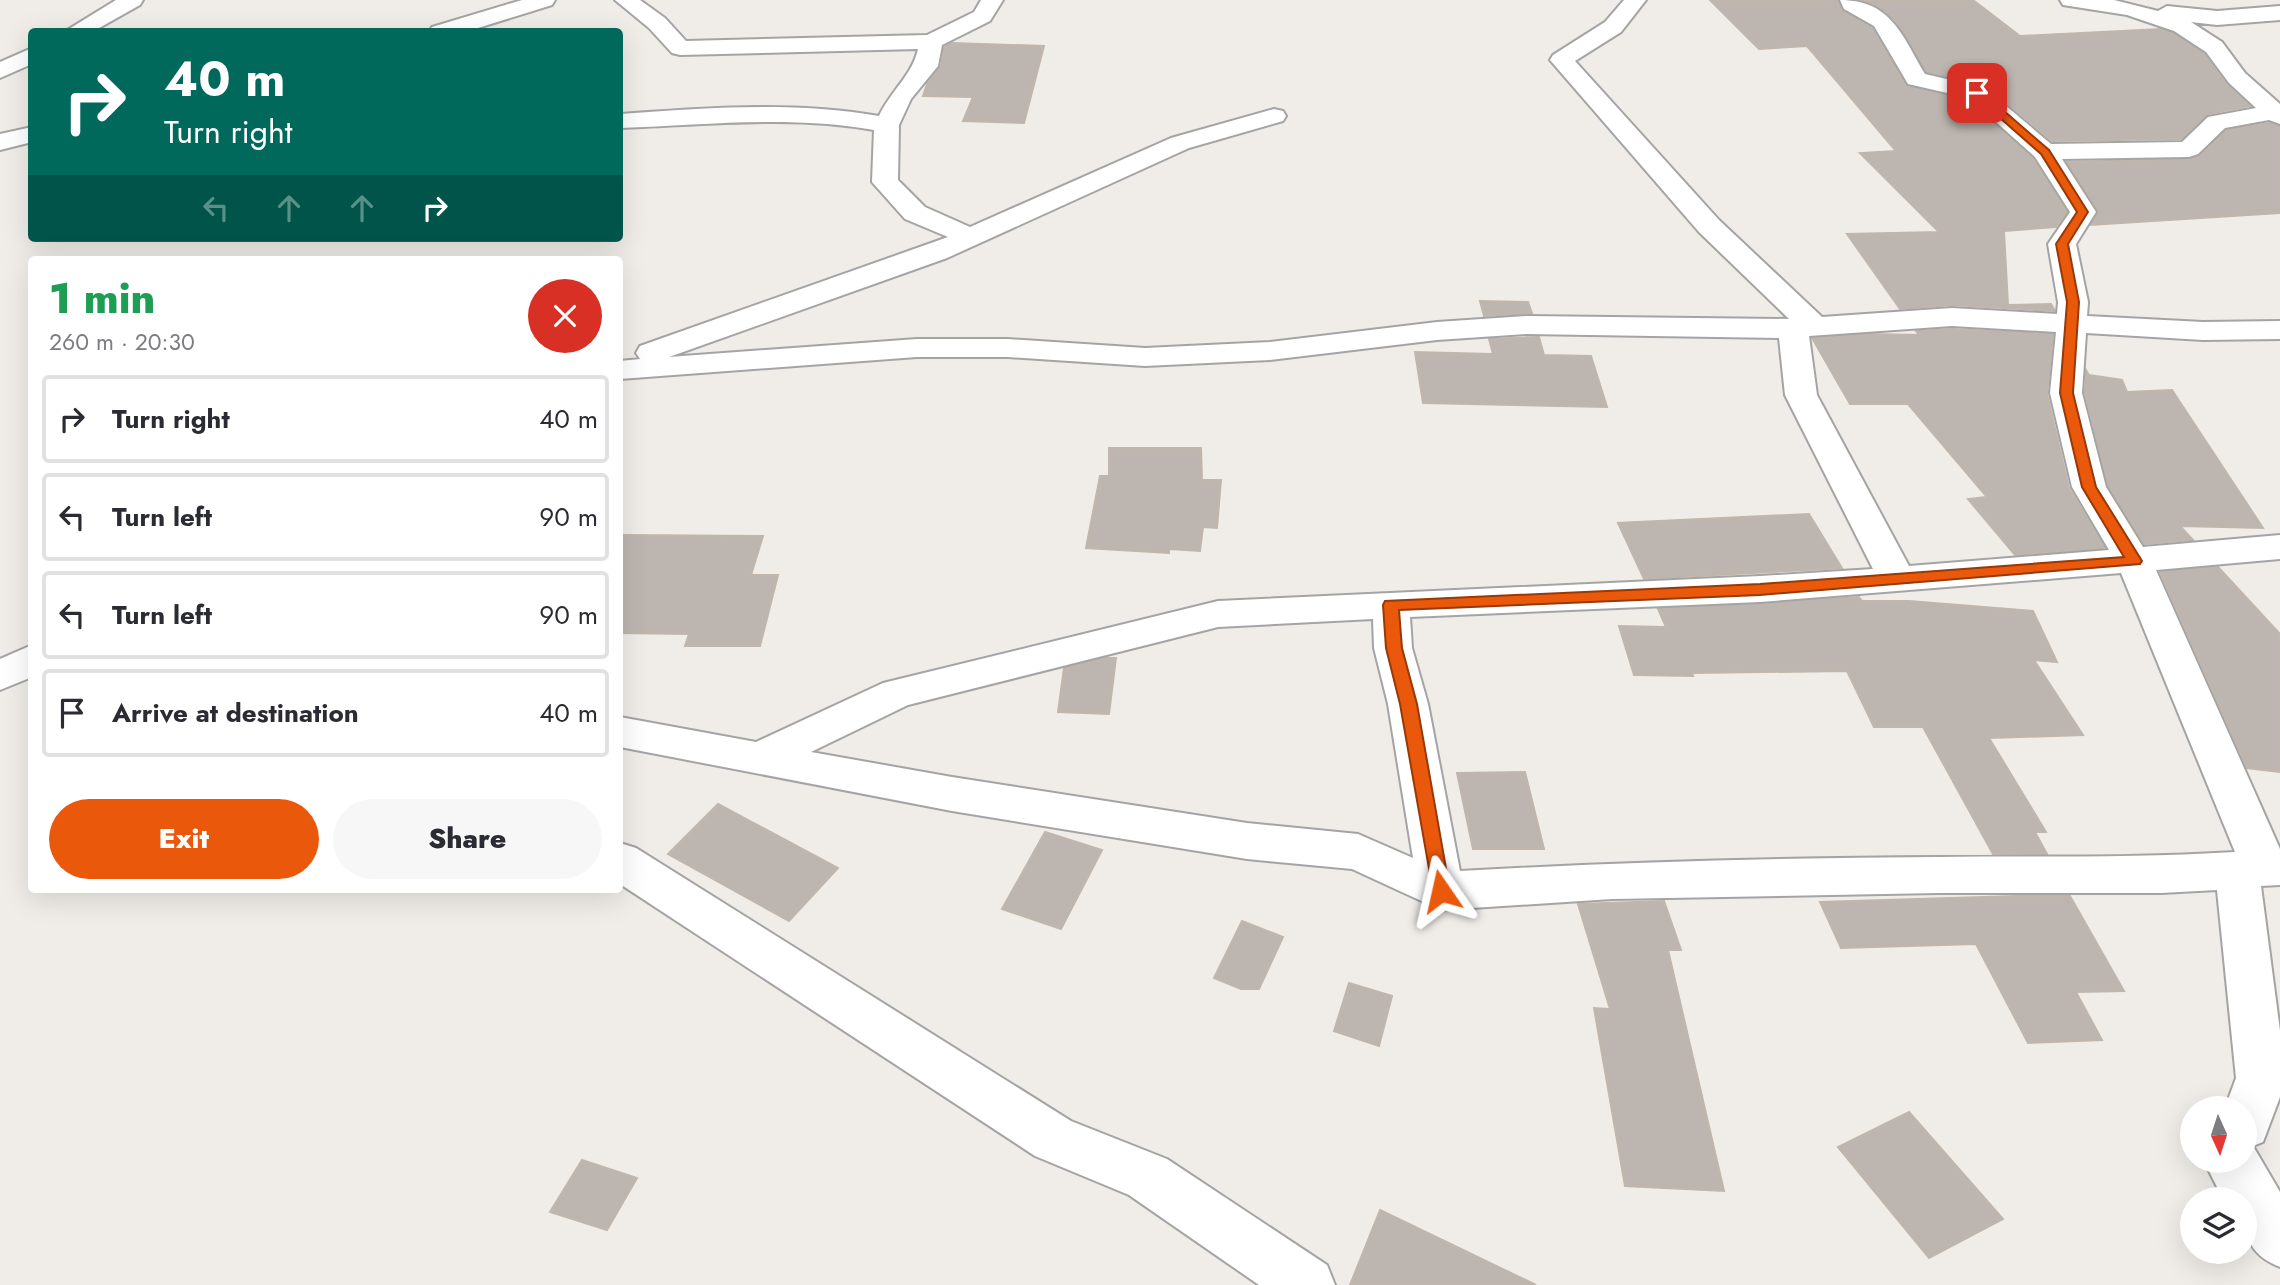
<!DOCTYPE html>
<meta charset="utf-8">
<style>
:root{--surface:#fff;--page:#f7f7f7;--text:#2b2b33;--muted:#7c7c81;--line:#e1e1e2;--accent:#ea580c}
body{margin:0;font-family:Jost,sans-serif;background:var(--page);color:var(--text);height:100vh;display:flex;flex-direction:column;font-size:26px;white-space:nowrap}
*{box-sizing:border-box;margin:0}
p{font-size:23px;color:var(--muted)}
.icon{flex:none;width:38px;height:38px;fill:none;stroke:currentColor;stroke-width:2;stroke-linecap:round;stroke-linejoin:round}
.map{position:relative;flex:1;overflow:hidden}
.details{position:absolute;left:28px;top:256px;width:595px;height:637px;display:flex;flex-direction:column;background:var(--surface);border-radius:7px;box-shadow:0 7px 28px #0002}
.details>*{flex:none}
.hud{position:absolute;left:28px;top:28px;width:595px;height:214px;border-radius:7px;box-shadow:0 7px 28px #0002;background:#00695c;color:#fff;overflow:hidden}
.needle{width:46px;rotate:177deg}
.tools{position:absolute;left:2180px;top:1096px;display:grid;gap:14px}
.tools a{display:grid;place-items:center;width:77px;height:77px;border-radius:50%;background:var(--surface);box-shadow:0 7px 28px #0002;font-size:35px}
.pin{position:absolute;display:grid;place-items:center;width:60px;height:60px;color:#fff;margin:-30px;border-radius:14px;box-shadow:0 4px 10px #0006}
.me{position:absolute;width:77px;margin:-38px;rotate:349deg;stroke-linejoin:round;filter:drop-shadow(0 0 5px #0008)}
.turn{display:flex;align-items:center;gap:24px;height:147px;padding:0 21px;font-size:32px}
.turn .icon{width:91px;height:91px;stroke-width:2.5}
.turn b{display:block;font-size:49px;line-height:60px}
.lanes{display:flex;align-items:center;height:66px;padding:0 21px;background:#0003;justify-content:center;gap:35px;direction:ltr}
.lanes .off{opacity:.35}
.round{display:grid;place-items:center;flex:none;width:74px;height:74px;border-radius:37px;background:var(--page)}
.head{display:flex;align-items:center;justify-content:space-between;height:119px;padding:0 21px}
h1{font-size:42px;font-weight:800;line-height:52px;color:#1e9e55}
.cta{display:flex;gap:14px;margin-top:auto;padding:14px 21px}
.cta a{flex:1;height:80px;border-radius:42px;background:var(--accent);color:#fff;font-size:28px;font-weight:800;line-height:80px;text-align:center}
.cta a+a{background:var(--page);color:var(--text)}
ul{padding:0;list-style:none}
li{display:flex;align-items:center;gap:21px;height:88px;margin:0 14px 10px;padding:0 7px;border:4px solid var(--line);border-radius:7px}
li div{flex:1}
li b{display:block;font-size:26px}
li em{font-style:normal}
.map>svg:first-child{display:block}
</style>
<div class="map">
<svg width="2280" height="1285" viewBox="0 0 2280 1285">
<rect width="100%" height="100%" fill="#f0ede8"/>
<g fill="#bdb6b0" stroke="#c0b6ab" stroke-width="2">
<path d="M 1710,0 L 1838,0 L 1843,11 L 1872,28 L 1906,85 L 1968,100 L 2033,159 L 2067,212 L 2056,227 L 2004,231 L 2008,305 L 2051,304 L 2055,311 L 1952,305 L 1900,309 L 1847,234 L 1939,232 L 1860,153 L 1896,151 L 1807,46 L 1759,49 Z"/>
<path d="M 1861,0 L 1973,0 L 2020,36 L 2161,29 L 2173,33 L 2204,54 L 2227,85 L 2250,106 L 2208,114 L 2181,139 L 2052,141 L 1987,86 L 1927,72 L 1895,20 L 1885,11 Z"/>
<path d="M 952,43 L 1044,46 L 1024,123 L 963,121 L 973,97 L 923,96 L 927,84 L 941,66 L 944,47 Z"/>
<path d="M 2269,123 L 2280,126 L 2280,213 L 2091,225 L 2098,211 L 2067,162 L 2190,159 L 2200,156 L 2226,130 Z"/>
<path d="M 1480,301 L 1528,302 L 1532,313 L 1484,316 Z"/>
<path d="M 1952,329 L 2053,334 L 2047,394 L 2069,488 L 2105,548 L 2015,555 L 1968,499 L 1987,497 L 1908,404 L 1850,404 L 1812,338 L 1870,334 L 1919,335 L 1916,331 Z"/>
<path d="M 1539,337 L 1544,355 L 1591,356 L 1607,407 L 1423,403 L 1415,352 L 1493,354 L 1489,339 Z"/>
<path d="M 2086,370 L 2089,375 L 2122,380 L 2127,392 L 2172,390 L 2263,528 L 2180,526 L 2193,540 L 2144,544 L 2108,486 L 2085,393 Z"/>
<path d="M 1109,448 L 1201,448 L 1202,480 L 1221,480 L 1217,528 L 1203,527 L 1200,551 L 1169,549 L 1169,553 L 1086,548 L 1100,476 L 1109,476 Z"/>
<path d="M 1809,514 L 1842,568 L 1644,579 L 1618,523 Z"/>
<path d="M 620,535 L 763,536 L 751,575 L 778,575 L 760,646 L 685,646 L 689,634 L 620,633 Z"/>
<path d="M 2218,567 L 2280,634 L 2280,772 L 2247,768 L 2160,572 Z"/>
<path d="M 1859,597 L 1862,601 L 1909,601 L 2033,611 L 2057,662 L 2034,660 L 2083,735 L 1989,738 L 2046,832 L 2035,832 L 2047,854 L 1993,854 L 1923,727 L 1874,727 L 1847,671 L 1692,673 L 1693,676 L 1634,675 L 1619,626 L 1666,627 L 1658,609 Z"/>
<path d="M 1106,658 L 1116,658 L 1109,714 L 1058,712 L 1064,668 Z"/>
<path d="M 1525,772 L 1544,849 L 1473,849 L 1457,773 Z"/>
<path d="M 718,804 L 838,868 L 789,921 L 668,854 Z"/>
<path d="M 1045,832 L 1102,850 L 1061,929 L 1002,909 Z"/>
<path d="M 2016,896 L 2070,896 L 2124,991 L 2076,992 L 2102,1040 L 2028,1043 L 1976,944 L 1841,948 L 1820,902 Z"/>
<path d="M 1664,901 L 1681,950 L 1668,950 L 1724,1191 L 1625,1186 L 1594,1008 L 1610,1009 L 1578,904 Z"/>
<path d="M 1242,921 L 1283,937 L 1259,989 L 1241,989 L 1214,978 Z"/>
<path d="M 1349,983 L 1392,996 L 1379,1046 L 1334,1031 Z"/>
<path d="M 1909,1112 L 2003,1219 L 1929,1258 L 1838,1147 Z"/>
<path d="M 582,1160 L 637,1178 L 607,1230 L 550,1212 Z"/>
<path d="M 1380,1210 L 1536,1285 L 1350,1285 Z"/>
</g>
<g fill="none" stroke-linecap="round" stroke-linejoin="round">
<g stroke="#a4a4a4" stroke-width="4">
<g id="street">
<path d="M 116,0 L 143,0 L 140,5 L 92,32 L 64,32 Z"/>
<path d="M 522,0 L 555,0 L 552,5 L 465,32 L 429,32 L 432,27 Z"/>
<path d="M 615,0 L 640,0 L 665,18 L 686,41 L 927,35 L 974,12 L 981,0 L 1003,0 L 990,21 L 942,45 L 938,66 L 911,99 L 899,125 L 898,180 L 925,207 L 970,227 L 1171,138 L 1274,109 L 1283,111 L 1286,116 L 1283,121 L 1189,148 L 947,258 L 669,357 L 917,339 L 1008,339 L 1145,348 L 1270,342 L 1437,322 L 1526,316 L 1789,319 L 1699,232 L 1550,60 L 1553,55 L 1605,22 L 1624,0 L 1646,0 L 1621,32 L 1575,61 L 1719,220 L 1822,317 L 1952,308 L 2057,314 L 2058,302 L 2048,244 L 2070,212 L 2035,157 L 1969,98 L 1908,84 L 1874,26 L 1844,9 L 1840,0 C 1891,0 1902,35 1925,74 L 1985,88 L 2051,144 L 2182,142 L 2208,117 L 2256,108 L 2229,83 L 2206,52 L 2174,31 L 2127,15 L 2063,5 L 2060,0 L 2114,0 L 2158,11 L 2167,6 L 2217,11 L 2280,6 L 2280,20 L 2217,25 L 2191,22 L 2222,42 L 2245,73 L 2280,104 L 2280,124 L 2269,120 L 2225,128 L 2198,154 L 2189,157 L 2062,159 L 2096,212 L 2076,244 L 2088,302 L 2087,316 L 2203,322 L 2280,321 L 2280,339 L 2203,340 L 2086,333 L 2082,393 L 2106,487 L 2143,547 L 2280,535 L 2280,559 L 2156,570 L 2280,849 L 2280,885 L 2261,886 L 2280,1031 L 2280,1097 L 2263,1142 L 2253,1146 L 2280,1192 L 2280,1267 C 2245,1253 2245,1233 2245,1199 L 2223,1199 L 2206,1165 L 2207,1160 L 2245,1160 L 2245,1108 L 2225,1108 L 2236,1078 L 2217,890 L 2161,893 L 1938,893 L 1612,899 L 1441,910 L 1352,869 L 1247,859 L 952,811 L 620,747 L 620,717 L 756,742 L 883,683 L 1218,601 L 1760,576 L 1873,569 L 1785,395 L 1779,338 L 1526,334 L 1437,340 L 1270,360 L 1145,366 L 1008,357 L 917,357 L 620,379 L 620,361 L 640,359 L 636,353 L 640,346 L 948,237 L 905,219 L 872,182 L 874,130 C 790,115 705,125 620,128 L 620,114 C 706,108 793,101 879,116 C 890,92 913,74 918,49 L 680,55 L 672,53 L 649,28 ZM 1952,326 L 2056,332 L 2050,393 L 2072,487 L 2109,550 L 1909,566 L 1817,395 L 1809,336 ZM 2121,573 L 2235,852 C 2136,858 2037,856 1938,857 C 1778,858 1619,862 1460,871 L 1428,704 L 1412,648 L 1410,617 L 1760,602 ZM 1373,619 L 1374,648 L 1388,704 L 1413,858 L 1358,834 L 1247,823 L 952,777 L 811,752 L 908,705 L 1218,627 Z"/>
<path d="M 32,48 L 32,64 L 0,78 L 0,62 Z"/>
<path d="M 32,127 L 32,142 L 0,150 L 0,134 Z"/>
<path d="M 32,645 L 32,677 L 0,690 L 0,659 Z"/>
<path d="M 620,843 L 636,848 L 1071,1121 L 1167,1159 L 1327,1265 L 1335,1285 L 1259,1285 L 1129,1195 L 1035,1156 L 620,884 Z"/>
</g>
</g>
<use href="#street" fill="#fff" fill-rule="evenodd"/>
</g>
<path fill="#ea580c" stroke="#983908" stroke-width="2" d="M 1974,91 L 1981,91 L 2049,150 L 2088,212 L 2068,244 L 2079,302 L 2073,393 L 2096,487 L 2142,561 L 2140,564 L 1760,595 L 1399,610 L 1402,648 L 1417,704 L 1450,891 L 1448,897 L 1441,899 L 1434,897 L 1400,704 L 1386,648 L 1383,605 L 1385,601 L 1760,584 L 2124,557 L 2082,487 L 2060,393 L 2067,302 L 2056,244 L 2077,212 L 2041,154 L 1974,95 Z"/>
</svg>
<div class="tools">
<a><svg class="needle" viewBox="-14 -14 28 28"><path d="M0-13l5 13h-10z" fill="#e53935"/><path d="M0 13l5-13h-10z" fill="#7c7c81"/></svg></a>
<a><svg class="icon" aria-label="layers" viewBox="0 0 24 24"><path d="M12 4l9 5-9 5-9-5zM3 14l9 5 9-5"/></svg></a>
</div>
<div class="pin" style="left:1977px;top:93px;background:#d93025"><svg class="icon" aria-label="arrive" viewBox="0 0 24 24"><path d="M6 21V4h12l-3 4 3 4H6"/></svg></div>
<svg class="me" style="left:1441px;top:891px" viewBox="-20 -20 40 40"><path d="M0-17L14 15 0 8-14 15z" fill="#ea580c" stroke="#fff" stroke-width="4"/></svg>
<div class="hud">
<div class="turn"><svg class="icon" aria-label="right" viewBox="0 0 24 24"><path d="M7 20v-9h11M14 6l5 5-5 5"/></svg><div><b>40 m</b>Turn right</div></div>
<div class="lanes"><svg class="icon off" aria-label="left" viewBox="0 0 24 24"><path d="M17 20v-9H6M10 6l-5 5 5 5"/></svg><svg class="icon off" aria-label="ahead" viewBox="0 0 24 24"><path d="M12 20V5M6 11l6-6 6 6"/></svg><svg class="icon off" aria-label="ahead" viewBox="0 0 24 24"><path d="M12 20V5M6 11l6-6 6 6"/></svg><svg class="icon" aria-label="right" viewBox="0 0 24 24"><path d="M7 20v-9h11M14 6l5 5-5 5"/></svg></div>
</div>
<section class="details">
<div class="head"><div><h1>1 min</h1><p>260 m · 20:30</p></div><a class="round" style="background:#d93025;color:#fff"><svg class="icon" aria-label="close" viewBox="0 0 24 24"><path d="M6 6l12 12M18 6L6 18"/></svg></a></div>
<ul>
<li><svg class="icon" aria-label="right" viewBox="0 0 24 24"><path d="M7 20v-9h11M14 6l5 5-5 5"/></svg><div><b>Turn right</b></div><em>40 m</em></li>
<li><svg class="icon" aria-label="left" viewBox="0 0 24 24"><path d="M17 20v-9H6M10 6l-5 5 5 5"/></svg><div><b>Turn left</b></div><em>90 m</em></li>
<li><svg class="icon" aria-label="left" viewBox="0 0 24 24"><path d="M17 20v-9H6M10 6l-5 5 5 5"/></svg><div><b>Turn left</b></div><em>90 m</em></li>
<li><svg class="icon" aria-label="arrive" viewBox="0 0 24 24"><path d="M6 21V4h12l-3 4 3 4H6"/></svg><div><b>Arrive at destination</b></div><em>40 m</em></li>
</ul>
<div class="cta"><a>Exit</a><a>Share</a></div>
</section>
</div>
